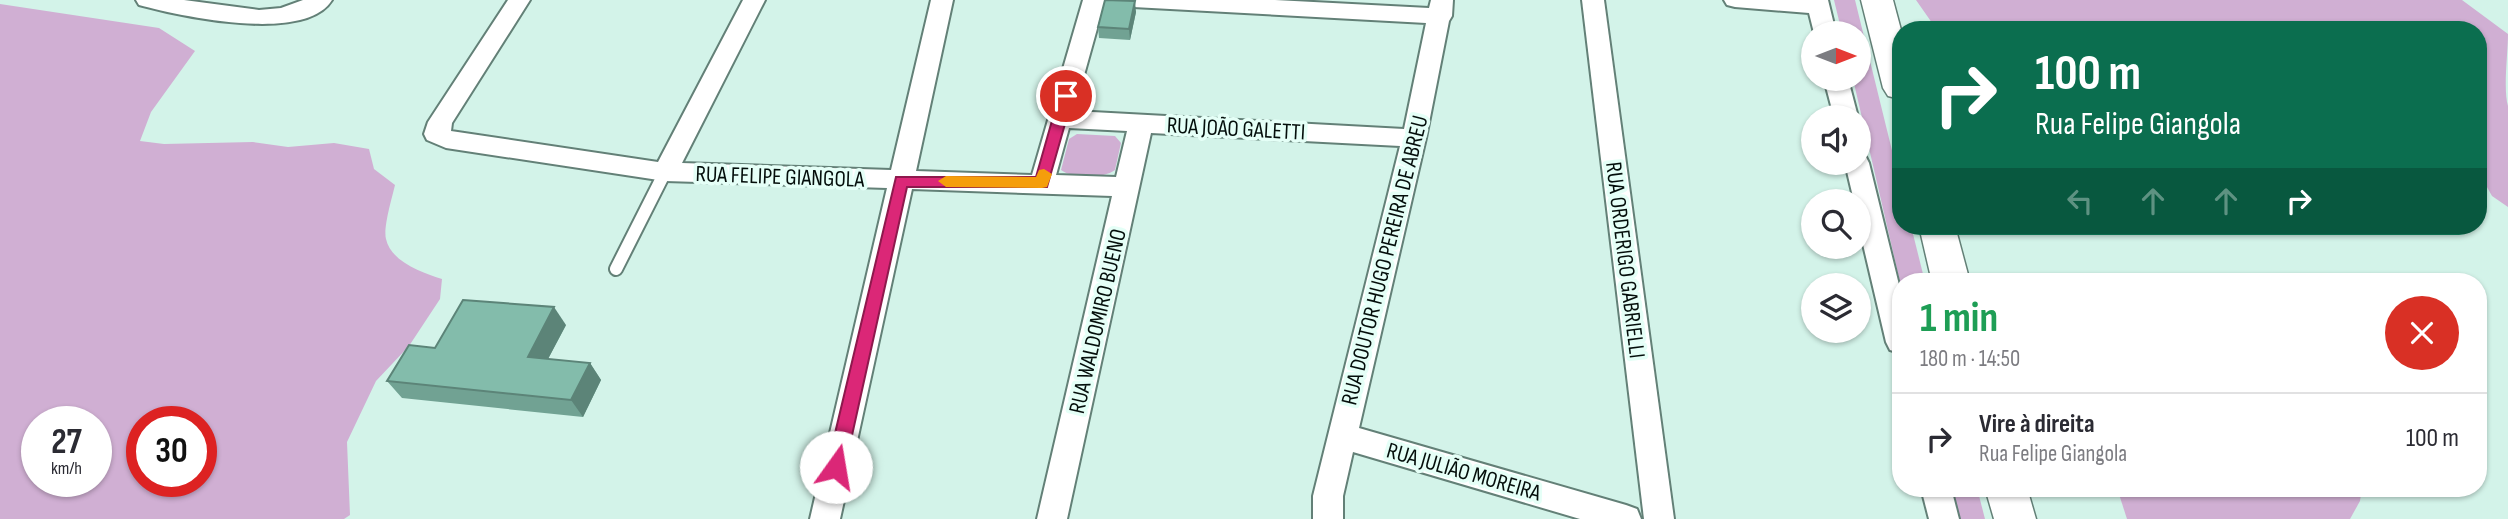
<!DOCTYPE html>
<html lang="pt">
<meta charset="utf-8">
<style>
:root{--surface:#fff;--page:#f2f2f3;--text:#2b2b33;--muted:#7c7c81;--line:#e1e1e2}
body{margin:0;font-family:"Sofia Sans Condensed",sans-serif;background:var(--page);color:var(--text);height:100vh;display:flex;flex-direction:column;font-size:26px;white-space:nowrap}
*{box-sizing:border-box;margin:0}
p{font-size:23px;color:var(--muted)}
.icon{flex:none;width:38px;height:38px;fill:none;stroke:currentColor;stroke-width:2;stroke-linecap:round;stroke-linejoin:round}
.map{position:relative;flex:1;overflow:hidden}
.drawer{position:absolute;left:1892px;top:273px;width:595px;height:224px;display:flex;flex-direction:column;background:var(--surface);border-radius:28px;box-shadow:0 2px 5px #0004}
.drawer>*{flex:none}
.guide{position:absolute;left:1892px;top:21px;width:595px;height:214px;border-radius:28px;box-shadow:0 2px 5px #0004;background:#0b6e4f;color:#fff;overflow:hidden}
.needle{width:46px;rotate:90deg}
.controls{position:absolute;left:1801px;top:21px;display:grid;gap:14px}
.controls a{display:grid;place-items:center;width:70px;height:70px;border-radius:50%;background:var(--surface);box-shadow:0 2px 5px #0004;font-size:35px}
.speed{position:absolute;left:21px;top:406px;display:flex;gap:14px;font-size:35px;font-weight:700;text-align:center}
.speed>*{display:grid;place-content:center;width:91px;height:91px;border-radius:50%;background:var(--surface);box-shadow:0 2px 5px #0004;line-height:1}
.speed small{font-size:18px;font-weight:400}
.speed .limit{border:10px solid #d22;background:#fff;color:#111}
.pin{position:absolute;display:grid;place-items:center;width:60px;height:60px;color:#fff;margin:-30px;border:4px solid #fff;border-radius:50%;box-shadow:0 2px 7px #0007}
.me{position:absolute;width:77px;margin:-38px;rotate:13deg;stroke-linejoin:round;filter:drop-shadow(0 0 5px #0008)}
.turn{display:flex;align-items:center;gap:24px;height:147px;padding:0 28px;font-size:32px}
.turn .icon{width:91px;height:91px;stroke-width:2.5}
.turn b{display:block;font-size:49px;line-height:60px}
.lanes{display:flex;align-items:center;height:66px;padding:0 28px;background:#0003;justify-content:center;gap:35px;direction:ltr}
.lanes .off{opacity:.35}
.round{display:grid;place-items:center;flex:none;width:74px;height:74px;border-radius:37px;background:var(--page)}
.head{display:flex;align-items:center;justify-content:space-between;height:119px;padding:0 28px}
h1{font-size:42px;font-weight:700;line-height:52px;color:#1e9e55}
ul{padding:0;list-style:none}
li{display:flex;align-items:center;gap:21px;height:91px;padding:0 28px;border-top:2px solid var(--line)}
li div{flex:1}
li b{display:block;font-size:26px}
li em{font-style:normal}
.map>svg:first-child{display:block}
</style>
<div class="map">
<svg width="2508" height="519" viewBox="0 0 2508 519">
<rect width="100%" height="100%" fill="#d3f3e9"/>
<g fill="#d0afd3" fill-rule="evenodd">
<path d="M 1834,0 L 1855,0 L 1900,183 L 1900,226 L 1911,226 L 1925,282 L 1900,282 L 1853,79 L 1858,79 L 1858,33 L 1842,33 Z"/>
<path d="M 1916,0 L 2462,0 L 2508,34 C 2508,54 2503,89 2508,106 L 2508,207 L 2492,196 L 2478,171 L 2478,30 L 1937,30 Z"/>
<path d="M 0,4 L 159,28 L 195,51 L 151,112 L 140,141 L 164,144 L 253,142 L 288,147 L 334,143 L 369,149 L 374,169 L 395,185 C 392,198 383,228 386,239 C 391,262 423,273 442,279 L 440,299 L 409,346 L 376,381 L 347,442 L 350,515 L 344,519 L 0,519 ZM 37,422 L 96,422 L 96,481 L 37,481 ZM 142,422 L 201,422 L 201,481 L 142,481 Z"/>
<path d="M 1077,134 L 1115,136 L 1121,143 L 1115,170 C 1103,179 1073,179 1061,170 L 1069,139 Z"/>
<path d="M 1949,488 L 1977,488 L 1985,519 L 1956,519 Z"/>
<path d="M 2117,488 L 2362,488 L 2360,501 L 2350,519 L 2127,519 Z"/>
</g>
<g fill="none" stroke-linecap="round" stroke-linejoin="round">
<g stroke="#638077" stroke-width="16">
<path id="lane" d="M 616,269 L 665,172"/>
</g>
<g stroke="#638077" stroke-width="4">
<g id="street">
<path d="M 136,0 L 184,0 L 259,10 L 281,8 L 303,0 L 332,0 C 305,44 180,16 139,5 Z"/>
<path d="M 508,0 L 530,0 L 452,123 L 451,131 L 658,162 L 743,0 L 765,0 L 682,163 L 891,170 L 931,0 L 953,0 L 916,171 L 1032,175 L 1083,0 L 1105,0 L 1074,111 L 1404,129 L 1426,23 L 1133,7 L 1125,5 L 1122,0 L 1275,0 L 1429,8 L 1431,0 L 1453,0 L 1452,16 L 1449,21 L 1426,138 L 1359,428 L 1626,505 L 1637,509 L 1641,519 L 1580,519 L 1353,452 L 1343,496 L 1343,519 L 1313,519 L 1313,496 L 1400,146 L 1151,133 L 1067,519 L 1037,519 L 1112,196 L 912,189 L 840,519 L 810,519 L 887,188 L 665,181 L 446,148 L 427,140 L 424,134 L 428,122 ZM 1069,128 L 1127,131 L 1116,177 L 1056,175 Z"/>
<path d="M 1582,0 L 1604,0 L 1674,519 L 1644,519 Z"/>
<path d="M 1724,0 L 1828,0 L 1836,33 L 1814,33 L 1809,13 L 1735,7 L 1727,5 Z"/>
<path d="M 1824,79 L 1848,79 L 1858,117 L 1834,117 Z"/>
<path d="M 1858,154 L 1866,157 L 1869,163 L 1900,289 L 1900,353 L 1890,350 L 1886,342 L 1858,223 L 1858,201 L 1854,201 L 1845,163 L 1858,163 Z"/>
<path d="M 1921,488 L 1951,488 L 1959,519 L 1929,519 Z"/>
</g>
</g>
<g stroke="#638077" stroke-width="3">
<g id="secondary">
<path d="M 1861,0 L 1893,0 L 1901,30 L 1900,99 L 1888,96 L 1883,88 Z"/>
<path d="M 1919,226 L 1955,226 L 1970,282 L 1932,282 Z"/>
<path d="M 1985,488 L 2027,488 L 2036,519 L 1994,519 Z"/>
</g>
</g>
<use href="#lane" stroke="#fff" stroke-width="12"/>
<use href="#street" fill="#fff" fill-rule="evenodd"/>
<use href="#secondary" fill="#fff" fill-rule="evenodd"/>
</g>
<g fill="#71a293">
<path d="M 1136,12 L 1130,40 L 1099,38 L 1098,27 Z"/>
<path d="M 566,325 L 548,359 L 590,363 L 601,380 L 583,417 L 402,398 L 387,381 Z"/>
</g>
<g fill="#5c8478">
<path d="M 1135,1 L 1136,12 L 1130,40 L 1129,29 Z"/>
<path d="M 554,307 L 566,325 L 540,374 L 528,357 Z"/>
<path d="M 590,363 L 601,380 L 583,417 L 571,400 Z"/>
</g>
<g fill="#83bcab" stroke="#5c8478" stroke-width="2">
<path d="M 1105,0 L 1135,1 L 1129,29 L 1098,27 Z"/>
<path d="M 463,300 L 554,307 L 528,357 L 590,363 L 571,400 L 387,381 L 409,345 L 435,348 Z"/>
</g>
<path fill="#db2777" stroke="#8e194d" stroke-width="2" d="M 1066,91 L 1073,96 L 1047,187 L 907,187 L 845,467 L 843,473 L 836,475 L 830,473 L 827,467 L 896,177 L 1036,177 L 1059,96 Z"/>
<path fill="#f59e0b" d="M 1044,169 L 1052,174 L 1047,187 L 1042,188 L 946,187 L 938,181 L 946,176 L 1036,177 L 1039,170 Z"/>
<g text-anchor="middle" stroke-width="7" stroke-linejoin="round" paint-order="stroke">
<g font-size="23" fill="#040e0b" stroke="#e5fff7">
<text transform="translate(1236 128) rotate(3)" y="8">RUA JOÃO GALETTI</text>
<text transform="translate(780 176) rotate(2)" y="8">RUA FELIPE GIANGOLA</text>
<text transform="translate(1384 260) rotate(-76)" y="8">RUA DOUTOR HUGO PEREIRA DE ABREU</text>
<text transform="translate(1626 260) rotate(83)" y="8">RUA ORDERIGO GABRIELLI</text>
<text transform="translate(1097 321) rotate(-77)" y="8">RUA WALDOMIRO BUENO</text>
<text transform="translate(1464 471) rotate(16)" y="8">RUA JULIÃO MOREIRA</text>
</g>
</g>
</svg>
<div class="controls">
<a><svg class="needle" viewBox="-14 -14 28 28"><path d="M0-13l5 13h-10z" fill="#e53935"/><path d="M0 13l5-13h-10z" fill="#7c7c81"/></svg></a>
<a><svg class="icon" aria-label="sound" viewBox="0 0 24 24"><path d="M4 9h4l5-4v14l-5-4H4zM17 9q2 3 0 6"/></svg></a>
<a><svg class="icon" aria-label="search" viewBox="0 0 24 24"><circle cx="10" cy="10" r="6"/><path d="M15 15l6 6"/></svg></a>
<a><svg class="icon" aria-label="layers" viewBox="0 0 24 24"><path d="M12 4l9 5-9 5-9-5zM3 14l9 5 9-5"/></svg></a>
</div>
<div class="speed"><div>27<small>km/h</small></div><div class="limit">30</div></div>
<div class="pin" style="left:1066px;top:96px;background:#d93025"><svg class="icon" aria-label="arrive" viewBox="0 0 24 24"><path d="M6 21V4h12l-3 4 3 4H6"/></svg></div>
<svg class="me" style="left:836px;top:467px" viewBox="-20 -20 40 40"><circle r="19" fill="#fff"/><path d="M0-13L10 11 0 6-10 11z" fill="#db2777"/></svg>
<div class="guide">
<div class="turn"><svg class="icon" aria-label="right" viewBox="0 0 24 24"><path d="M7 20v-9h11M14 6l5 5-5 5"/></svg><div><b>100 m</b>Rua Felipe Giangola</div></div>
<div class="lanes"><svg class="icon off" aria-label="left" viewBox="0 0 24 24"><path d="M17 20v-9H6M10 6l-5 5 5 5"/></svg><svg class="icon off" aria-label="ahead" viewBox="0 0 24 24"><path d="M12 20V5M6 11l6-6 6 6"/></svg><svg class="icon off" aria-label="ahead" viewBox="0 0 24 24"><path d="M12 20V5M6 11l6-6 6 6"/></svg><svg class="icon" aria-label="right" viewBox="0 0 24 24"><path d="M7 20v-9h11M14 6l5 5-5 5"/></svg></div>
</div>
<section class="drawer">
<div class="head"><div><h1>1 min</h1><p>180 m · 14:50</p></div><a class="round" style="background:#d93025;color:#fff"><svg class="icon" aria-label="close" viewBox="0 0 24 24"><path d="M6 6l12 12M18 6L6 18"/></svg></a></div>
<ul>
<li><svg class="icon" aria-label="right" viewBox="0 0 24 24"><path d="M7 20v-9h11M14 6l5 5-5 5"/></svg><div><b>Vire à direita</b><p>Rua Felipe Giangola</p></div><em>100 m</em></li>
</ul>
</section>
</div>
